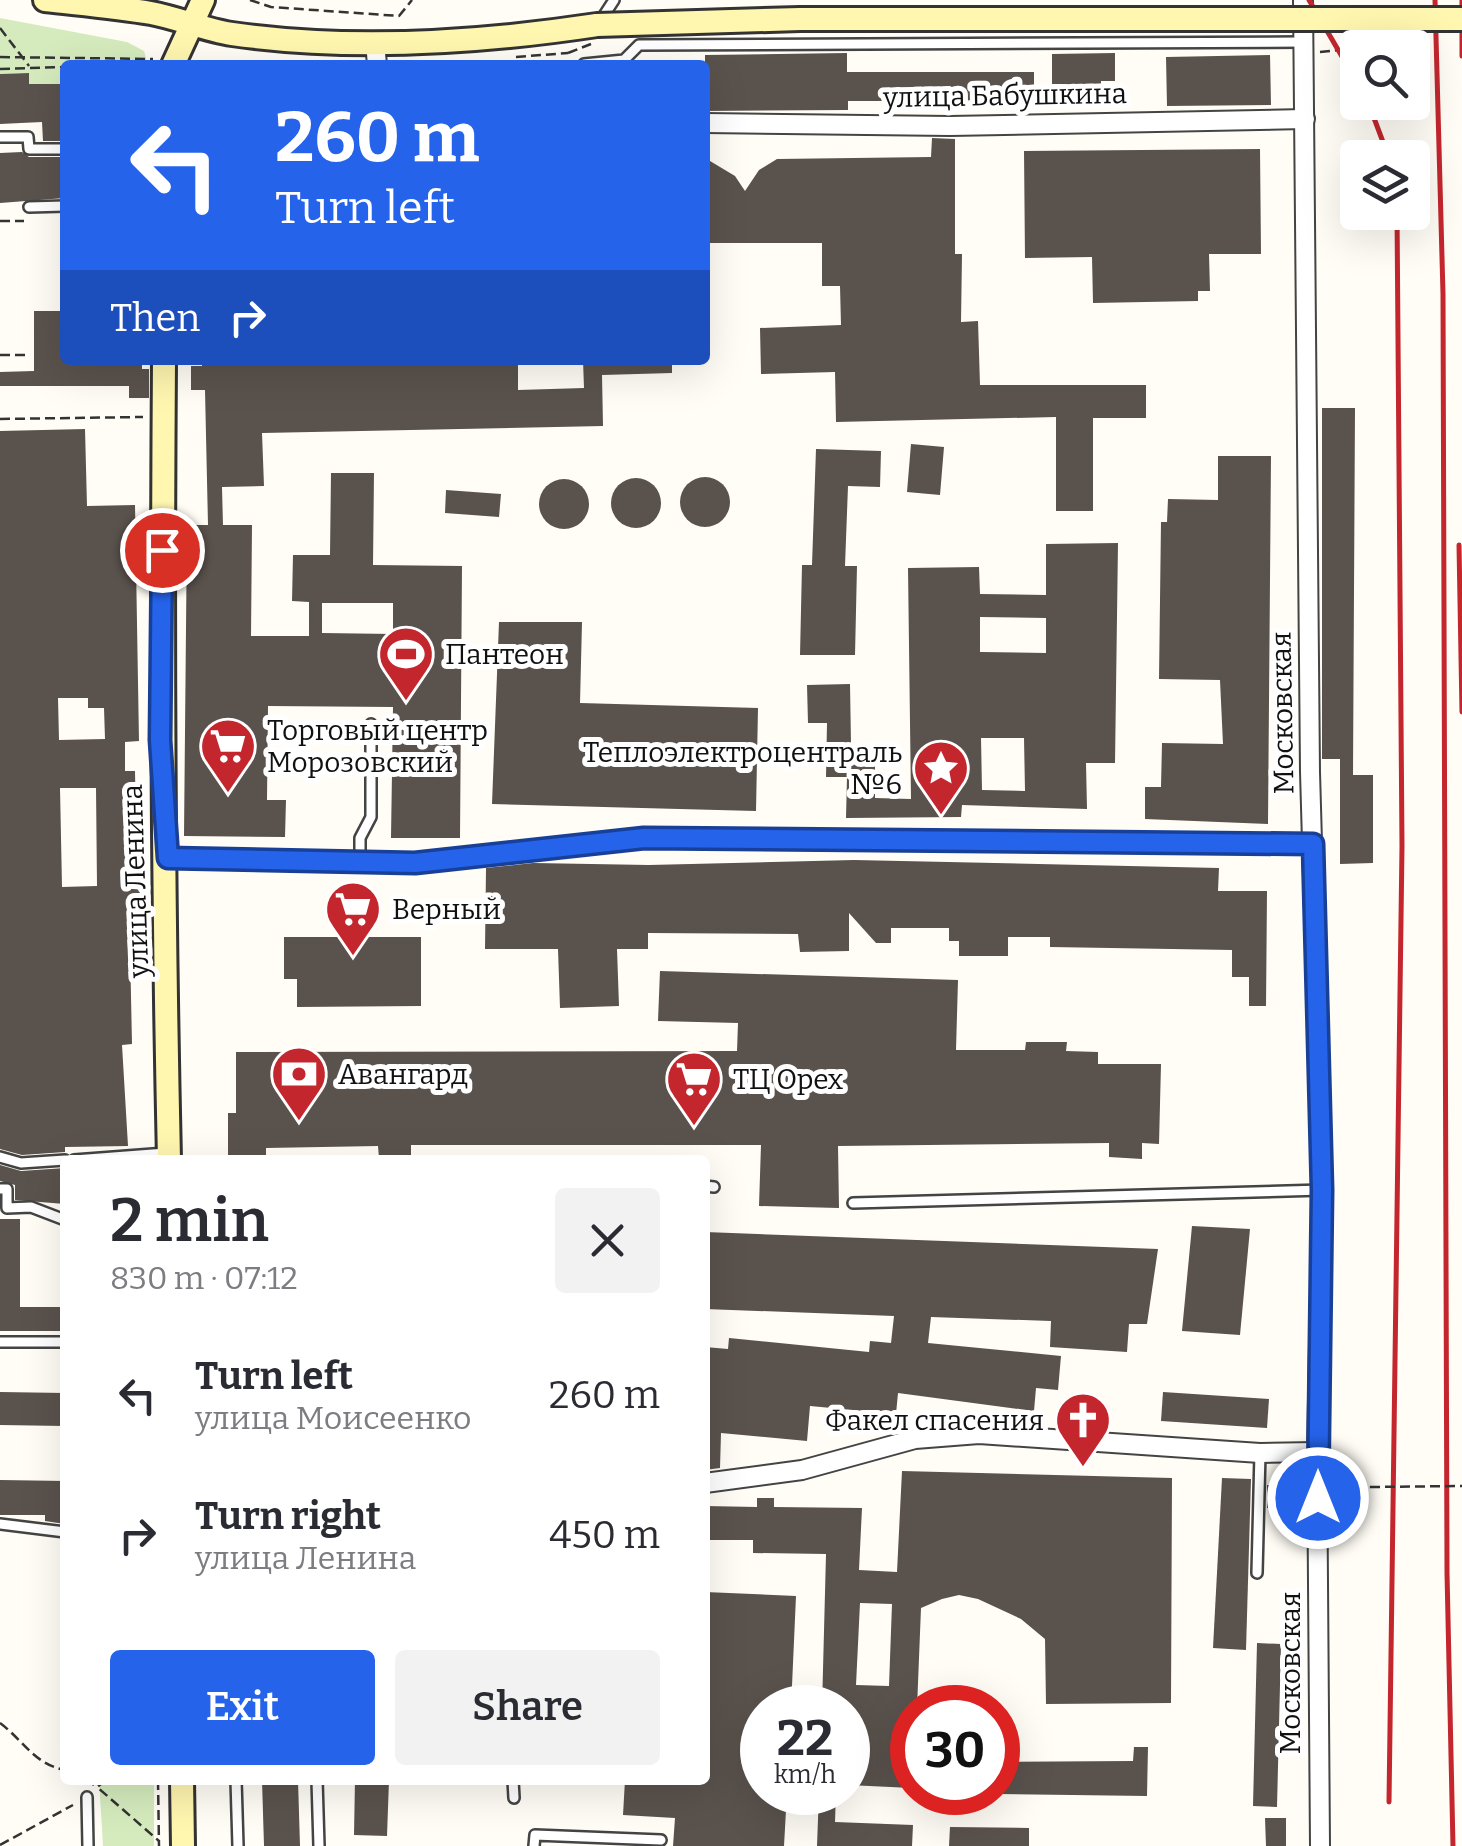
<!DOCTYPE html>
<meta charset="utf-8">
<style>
:root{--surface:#fff;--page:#f2f2f3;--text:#2b2b33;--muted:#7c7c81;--accent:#2563eb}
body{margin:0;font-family:Bitter,serif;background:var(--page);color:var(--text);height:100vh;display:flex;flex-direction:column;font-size:38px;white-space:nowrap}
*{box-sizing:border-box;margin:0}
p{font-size:32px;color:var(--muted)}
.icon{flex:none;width:55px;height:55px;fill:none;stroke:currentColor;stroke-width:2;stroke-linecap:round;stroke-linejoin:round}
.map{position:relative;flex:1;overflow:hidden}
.side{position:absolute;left:60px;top:1155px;width:650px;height:630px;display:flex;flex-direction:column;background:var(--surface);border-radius:10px;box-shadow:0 10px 40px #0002}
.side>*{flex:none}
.hud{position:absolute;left:60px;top:60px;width:650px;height:305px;border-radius:10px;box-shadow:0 10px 40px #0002;background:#2563eb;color:#fff;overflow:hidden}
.fabs{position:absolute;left:1340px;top:30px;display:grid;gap:20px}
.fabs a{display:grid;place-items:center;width:90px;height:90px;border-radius:10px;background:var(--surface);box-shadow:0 10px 40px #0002;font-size:50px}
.speed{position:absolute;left:740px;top:1685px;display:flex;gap:20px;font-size:50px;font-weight:700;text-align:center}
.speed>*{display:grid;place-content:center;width:130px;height:130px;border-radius:50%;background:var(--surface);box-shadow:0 10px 40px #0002;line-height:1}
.speed small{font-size:25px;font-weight:400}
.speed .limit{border:15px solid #d22;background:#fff;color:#111}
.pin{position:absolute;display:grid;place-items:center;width:85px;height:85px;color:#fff;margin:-42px;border:5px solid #fff;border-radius:50%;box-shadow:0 2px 10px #0007}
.me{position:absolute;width:110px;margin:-55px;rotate:0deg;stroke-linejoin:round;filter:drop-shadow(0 0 8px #0008)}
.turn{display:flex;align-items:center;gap:35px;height:210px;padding:0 50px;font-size:45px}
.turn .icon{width:130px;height:130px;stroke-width:2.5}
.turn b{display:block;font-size:70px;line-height:85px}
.then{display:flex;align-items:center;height:95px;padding:0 50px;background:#0003;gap:20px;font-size:38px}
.round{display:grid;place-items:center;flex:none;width:105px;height:105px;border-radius:10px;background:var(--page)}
.overview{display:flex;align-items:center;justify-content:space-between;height:170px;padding:0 50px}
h1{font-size:60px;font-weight:600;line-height:75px}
.cta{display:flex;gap:20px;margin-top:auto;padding:20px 50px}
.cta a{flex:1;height:115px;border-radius:10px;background:var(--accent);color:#fff;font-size:40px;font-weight:600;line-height:115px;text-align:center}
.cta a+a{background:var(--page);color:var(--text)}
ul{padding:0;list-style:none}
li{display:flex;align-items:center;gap:30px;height:140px;padding:0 50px}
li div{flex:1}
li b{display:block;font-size:38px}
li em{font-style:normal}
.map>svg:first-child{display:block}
</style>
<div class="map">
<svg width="1462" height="1846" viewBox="0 0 1462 1846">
<rect width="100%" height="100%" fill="#fffdf5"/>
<g fill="#d5ebbd">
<path d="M 0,18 L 127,42 L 144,51 L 148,65 L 65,65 L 65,84 L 29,84 L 29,73 L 0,74 Z"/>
<path d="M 99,1780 L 154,1780 L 154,1846 L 103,1846 Z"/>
</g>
<g fill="#5a524d" fill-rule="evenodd">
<path d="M 847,53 L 847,72 L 1034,72 L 1034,101 L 848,101 L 848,110 L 705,111 L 705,55 Z"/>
<path d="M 1115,53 L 1115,81 L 1101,81 L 1101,101 L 1063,101 L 1063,84 L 1052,84 L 1052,54 Z"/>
<path d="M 1270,55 L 1271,105 L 1167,106 L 1166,57 Z"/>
<path d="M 29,73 L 29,84 L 65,84 L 65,141 L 43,141 L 42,122 L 0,124 L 0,74 Z"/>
<path d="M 932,138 L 955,139 L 955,254 L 962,254 L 961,322 L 978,321 L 980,385 L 1146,385 L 1146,418 L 1093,418 L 1093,511 L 1056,511 L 1056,417 L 836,422 L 835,372 L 761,374 L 760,328 L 841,325 L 840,286 L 822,286 L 822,243 L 705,243 L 705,158 L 735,176 L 745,191 L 759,170 L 777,159 L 931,157 Z"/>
<path d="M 1260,149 L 1261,254 L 1209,254 L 1210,291 L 1198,291 L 1198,301 L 1093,303 L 1092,257 L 1025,258 L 1024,151 Z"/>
<path d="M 22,152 L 29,157 L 65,157 L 65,198 L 0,203 L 0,153 Z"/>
<path d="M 34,311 L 65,311 L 65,360 L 142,360 L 142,369 L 149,369 L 149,398 L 129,398 L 129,386 L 0,386 L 0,372 L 34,371 Z"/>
<path d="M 202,360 L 518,360 L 518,390 L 584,388 L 583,360 L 672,360 L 672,373 L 602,375 L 603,426 L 262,433 L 264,486 L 222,487 L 223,525 L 252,525 L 251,636 L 309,636 L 309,602 L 292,601 L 293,555 L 330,555 L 331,473 L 374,473 L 373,565 L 462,566 L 460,838 L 391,838 L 393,707 L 268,706 L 267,800 L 286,800 L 285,837 L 184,836 L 187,525 L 208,525 L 205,390 L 191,390 L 191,366 L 202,366 ZM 322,603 L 393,603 L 393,634 L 322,633 Z"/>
<path d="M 1322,408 L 1355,408 L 1353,775 L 1373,775 L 1373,863 L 1340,864 L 1340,759 L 1322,759 Z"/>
<path d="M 85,429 L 87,506 L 135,505 L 139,741 L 125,742 L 125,771 L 135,771 L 137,885 L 142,885 L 142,900 L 129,900 L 132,1044 L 122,1045 L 128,1146 L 65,1147 L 65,1152 L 22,1155 L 0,1149 L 0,431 ZM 58,698 L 88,698 L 88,708 L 104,708 L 105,739 L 59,740 ZM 60,788 L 96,788 L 97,886 L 62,887 Z"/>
<path d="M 911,444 L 944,447 L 940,495 L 907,492 Z"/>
<path d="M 816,449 L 881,451 L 880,487 L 848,486 L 845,566 L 857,566 L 855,655 L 800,655 L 802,565 L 812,565 Z"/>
<path d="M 1218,456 L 1271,456 L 1268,824 L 1145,819 L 1145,787 L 1161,787 L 1162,743 L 1223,744 L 1220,680 L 1159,679 L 1161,522 L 1167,522 L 1168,499 L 1218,500 Z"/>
<circle cx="705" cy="502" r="25"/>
<circle cx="636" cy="503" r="25"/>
<circle cx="564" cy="504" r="25"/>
<path d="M 446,490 L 501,494 L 499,517 L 445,513 Z"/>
<path d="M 1118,543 L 1115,763 L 1086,763 L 1087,809 L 962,805 L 961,817 L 846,818 L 847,777 L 826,777 L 827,723 L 808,723 L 807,685 L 850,684 L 851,744 L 875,744 L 875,798 L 911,799 L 908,568 L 979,567 L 980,594 L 1046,595 L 1046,544 ZM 980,617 L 1046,618 L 1046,653 L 980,652 ZM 981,738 L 1024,738 L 1025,791 L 982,790 Z"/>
<path d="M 499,622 L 582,622 L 580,703 L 758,708 L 756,811 L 492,804 Z"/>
<path d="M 854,860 L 1219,868 L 1218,891 L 1267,891 L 1266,1006 L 1249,1006 L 1249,977 L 1232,977 L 1232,950 L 1050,947 L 1050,937 L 1008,937 L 1008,956 L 959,956 L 959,941 L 949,941 L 949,928 L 891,928 L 891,943 L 876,943 L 849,913 L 849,951 L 800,952 L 798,934 L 648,933 L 648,949 L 617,949 L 619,1006 L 560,1008 L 558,949 L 485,949 L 486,868 L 533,863 L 649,865 Z"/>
<path d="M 284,937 L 421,937 L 421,1006 L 297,1007 L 297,979 L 284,979 Z"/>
<path d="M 660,971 L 958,980 L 956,1050 L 1025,1050 L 1026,1042 L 1067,1042 L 1066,1051 L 1098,1052 L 1098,1064 L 1161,1064 L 1159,1144 L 1142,1143 L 1142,1159 L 1109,1157 L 1109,1143 L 838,1146 L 839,1208 L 759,1206 L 761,1145 L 411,1145 L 411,1160 L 379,1158 L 378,1146 L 266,1148 L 266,1160 L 228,1160 L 228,1113 L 236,1113 L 236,1052 L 737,1051 L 738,1023 L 658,1021 Z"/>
<path d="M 0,1165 L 21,1171 L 65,1168 L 65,1204 L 15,1200 L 15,1185 L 0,1181 Z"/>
<path d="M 0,1219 L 20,1219 L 20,1307 L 65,1307 L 65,1331 L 0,1331 Z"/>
<path d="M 1192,1226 L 1250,1229 L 1240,1335 L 1182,1331 Z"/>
<path d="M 705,1232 L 1158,1249 L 1147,1324 L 1129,1324 L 1127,1352 L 1050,1347 L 1051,1321 L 931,1317 L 928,1343 L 1061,1356 L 1058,1390 L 1036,1388 L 1034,1411 L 898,1393 L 896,1414 L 810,1406 L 807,1441 L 721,1433 L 720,1468 L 705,1470 L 705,1347 L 728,1349 L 729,1338 L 869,1352 L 870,1341 L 891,1343 L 894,1316 L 705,1309 Z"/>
<path d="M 0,1392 L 65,1393 L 65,1426 L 0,1425 Z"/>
<path d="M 1163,1392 L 1269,1399 L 1267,1428 L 1161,1421 Z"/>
<path d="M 902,1471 L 1172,1478 L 1171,1703 L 1046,1704 L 1045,1639 L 1021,1619 L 978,1599 L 959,1595 L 942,1599 L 921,1608 L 917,1708 L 912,1708 L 912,1788 L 848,1785 L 848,1708 L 822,1708 L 826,1554 L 753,1553 L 753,1540 L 705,1540 L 705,1506 L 757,1507 L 757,1498 L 774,1498 L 774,1507 L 862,1508 L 859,1570 L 897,1572 ZM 860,1603 L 892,1604 L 889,1686 L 856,1685 Z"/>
<path d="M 1222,1478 L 1251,1479 L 1246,1650 L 1213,1648 Z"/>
<path d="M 0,1480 L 65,1481 L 65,1524 L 45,1521 L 45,1515 L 0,1515 Z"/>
<path d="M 1267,1485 L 1298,1487 L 1296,1511 L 1267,1508 Z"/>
<path d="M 705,1592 L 796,1596 L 791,1708 L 762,1708 L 762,1792 L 787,1792 L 784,1846 L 673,1846 L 675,1818 L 623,1815 L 625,1780 L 705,1780 Z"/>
<path d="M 1257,1643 L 1281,1644 L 1277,1807 L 1253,1806 Z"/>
<path d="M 1134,1747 L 1148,1747 L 1147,1796 L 998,1794 L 998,1762 L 1133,1761 Z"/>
<path d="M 262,1780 L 298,1780 L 300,1846 L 264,1846 Z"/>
<path d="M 355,1780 L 389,1780 L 387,1836 L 354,1835 Z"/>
<path d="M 819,1792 L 836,1792 L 835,1822 L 913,1825 L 912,1846 L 817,1846 Z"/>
<path d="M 1265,1818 L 1286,1818 L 1286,1846 L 1266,1846 Z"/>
<path d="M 950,1827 L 1029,1828 L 1029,1846 L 949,1846 Z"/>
</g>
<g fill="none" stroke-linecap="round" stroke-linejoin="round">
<g stroke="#444" stroke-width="14">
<g id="lane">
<path d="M 599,23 L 614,0"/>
<path d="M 584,64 L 624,60 L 639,45 L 1302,42"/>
<path d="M 0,137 L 28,137 L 29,149 L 65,149"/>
<path d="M 29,207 L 65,206"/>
<path d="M 360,861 L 360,838 L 371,817 L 371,724"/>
<path d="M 0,1157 L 21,1163 L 65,1160"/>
<path d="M 74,1160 L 166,1153"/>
<path d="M 705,1186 L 714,1187"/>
<path d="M 0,1189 L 7,1189 L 7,1208 L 31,1207 L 65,1220"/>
<path d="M 853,1203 L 1322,1190"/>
<path d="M 0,1342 L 65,1342"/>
<path d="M 0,1524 L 65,1532"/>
<path d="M 1257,1573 L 1260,1453"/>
<path d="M 236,1780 L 238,1846"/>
<path d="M 317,1780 L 319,1846"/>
<path d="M 513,1780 L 514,1798"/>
<path d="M 87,1797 L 88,1846"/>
<path d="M 534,1846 L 535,1835 L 661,1840"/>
</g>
</g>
<g stroke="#444" stroke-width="22">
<g id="street">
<path d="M 1303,0 L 1310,772 L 1322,1190 L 1317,1452 L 1320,1846"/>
<path d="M 375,42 L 377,65"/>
<path d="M 705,123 L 950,126 L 1305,119"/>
<path d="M 168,858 L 415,863 L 643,838 L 1313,844"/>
<path d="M 705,1483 L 802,1470 L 915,1439 L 979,1434 L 1260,1453 L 1317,1452"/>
</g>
</g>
<g stroke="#333" stroke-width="28">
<g id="secondary">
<path d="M 45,0 C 80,4 116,7 151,13 C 178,18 205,30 232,34 C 352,51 478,43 597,25"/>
<path d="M 173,65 L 203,0"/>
<path d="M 164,360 C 162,627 163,893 169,1160"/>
<path d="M 182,1780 L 183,1846"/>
</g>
</g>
<g stroke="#333" stroke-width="2.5" stroke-dasharray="10 5" stroke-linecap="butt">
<path d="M 250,0 L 271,7 L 399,16 L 412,0"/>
<path d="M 0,28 L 29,66"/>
<path d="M 1320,52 L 1358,48"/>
<path d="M 0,57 L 153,59"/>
<path d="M 516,57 L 568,53"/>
<path d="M 0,69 L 65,67"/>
<path d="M 0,221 L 24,221"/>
<path d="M 0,355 L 26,355"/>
<path d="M 0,419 L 143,417"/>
<path d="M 1337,1456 L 1340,1486 L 1370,1487"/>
<path d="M 0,1723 C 24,1741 34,1764 65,1770"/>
<path d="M 87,1780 L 94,1785"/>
<path d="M 106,1780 L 97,1787 L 159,1841"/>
<path d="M 158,1780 L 159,1846"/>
<path d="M 0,1845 L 73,1805"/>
</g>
<use href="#lane" stroke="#fff" stroke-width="9"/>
<use href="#street" stroke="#fff" stroke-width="18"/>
<use href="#secondary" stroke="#fff6b0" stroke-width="22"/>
<g stroke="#c4262e" stroke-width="5">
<path d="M 1309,0 L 1358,84"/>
<path d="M 1435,0 L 1443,294 L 1447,1573 L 1453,1846"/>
<path d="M 1462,0 L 1462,56"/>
<path d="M 1368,102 L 1389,158"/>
<path d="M 1459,545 L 1462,712"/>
<path d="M 1389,1802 L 1402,846 L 1397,212"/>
</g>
<g stroke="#333" stroke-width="28" stroke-linecap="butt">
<path id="secondary-bridge" d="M 597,25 L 800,19 L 1462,19"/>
</g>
<g stroke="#333" stroke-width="2.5" stroke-dasharray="10 5" stroke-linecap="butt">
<path d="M 568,53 L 591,44"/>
<path d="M 1370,1487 L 1462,1486"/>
</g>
<use href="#secondary-bridge" stroke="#fff6b0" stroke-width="22"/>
</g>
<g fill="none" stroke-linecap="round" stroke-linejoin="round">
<g stroke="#184099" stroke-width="25">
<path id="route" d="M 162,550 L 160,740 L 168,858 L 415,863 L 644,838 L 1313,844 L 1322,1190 L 1318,1498"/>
</g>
<use href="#route" stroke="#2563eb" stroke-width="18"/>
</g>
<defs>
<g id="stadium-pin" transform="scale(2.875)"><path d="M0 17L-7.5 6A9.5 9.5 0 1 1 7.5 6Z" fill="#c4262e" stroke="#fff"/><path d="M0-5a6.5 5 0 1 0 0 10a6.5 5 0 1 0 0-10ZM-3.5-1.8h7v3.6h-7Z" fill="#fff"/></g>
<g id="supermarket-pin" transform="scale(2.875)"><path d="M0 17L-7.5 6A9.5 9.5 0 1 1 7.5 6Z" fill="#c4262e" stroke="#fff"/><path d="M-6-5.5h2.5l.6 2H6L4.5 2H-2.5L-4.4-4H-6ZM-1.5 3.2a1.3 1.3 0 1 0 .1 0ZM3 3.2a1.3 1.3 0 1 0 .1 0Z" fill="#fff"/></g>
<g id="sight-pin" transform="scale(2.875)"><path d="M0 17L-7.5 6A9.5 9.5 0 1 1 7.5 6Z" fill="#c4262e" stroke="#fff"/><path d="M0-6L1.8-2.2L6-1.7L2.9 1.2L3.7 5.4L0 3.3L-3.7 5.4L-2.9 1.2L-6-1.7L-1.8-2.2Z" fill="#fff"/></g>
<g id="bank-pin" transform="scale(2.875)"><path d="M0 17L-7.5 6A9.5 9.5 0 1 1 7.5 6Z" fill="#c4262e" stroke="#fff"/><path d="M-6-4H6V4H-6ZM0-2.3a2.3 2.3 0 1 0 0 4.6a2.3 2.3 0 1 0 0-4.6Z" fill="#fff"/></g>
<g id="church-pin" transform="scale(2.875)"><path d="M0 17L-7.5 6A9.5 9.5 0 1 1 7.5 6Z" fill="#c4262e" stroke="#fff"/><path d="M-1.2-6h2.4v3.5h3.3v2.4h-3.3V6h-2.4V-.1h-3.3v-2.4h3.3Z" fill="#fff"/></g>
</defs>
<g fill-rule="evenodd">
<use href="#stadium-pin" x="406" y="654"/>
<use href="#supermarket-pin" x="228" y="746"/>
<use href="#sight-pin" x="941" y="768"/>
<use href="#supermarket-pin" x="353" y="909"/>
<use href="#bank-pin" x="299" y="1074"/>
<use href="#supermarket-pin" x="694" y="1079"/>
<use href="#church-pin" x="1083" y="1420"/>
</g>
<g text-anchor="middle" stroke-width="10" stroke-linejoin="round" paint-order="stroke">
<g font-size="28" fill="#111" stroke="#fff">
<text transform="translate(1005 95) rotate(-1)" y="10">улица Бабушкина</text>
<text transform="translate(1282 713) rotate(-91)" y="10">Московская</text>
<text transform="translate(135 881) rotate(-92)" y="10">улица Ленина</text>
<text transform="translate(1290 1673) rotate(-90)" y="10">Московская</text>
</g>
<g font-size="28" fill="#111" stroke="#fff" text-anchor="start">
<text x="445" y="664">Пантеон</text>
<text x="267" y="740">Торговый центр<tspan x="267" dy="32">Морозовский</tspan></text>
<text x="902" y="762" text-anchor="end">Теплоэлектроцентраль<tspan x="902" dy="32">№6</tspan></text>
<text x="392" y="919">Верный</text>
<text x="338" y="1084">Авангард</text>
<text x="733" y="1089">ТЦ Орех</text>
<text x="1044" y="1430" text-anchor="end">Факел спасения</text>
</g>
</g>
</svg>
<div class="fabs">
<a><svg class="icon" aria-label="search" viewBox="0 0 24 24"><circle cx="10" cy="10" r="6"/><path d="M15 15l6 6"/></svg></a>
<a><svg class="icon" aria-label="layers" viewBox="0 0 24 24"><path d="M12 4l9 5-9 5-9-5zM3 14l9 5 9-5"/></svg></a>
</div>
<div class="speed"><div>22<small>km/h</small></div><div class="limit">30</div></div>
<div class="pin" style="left:162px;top:550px;background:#d93025"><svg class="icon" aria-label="arrive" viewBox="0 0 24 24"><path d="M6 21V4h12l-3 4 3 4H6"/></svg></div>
<svg class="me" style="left:1318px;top:1498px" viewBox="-20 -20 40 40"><circle r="17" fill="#2563eb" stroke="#fff" stroke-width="3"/><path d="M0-11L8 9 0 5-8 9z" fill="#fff"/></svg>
<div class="hud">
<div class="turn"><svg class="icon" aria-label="left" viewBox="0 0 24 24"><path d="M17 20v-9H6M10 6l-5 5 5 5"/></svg><div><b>260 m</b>Turn left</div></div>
<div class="then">Then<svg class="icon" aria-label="right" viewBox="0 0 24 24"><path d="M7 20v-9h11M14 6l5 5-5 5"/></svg></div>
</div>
<section class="side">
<div class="overview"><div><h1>2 min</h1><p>830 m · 07:12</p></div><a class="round"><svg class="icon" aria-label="close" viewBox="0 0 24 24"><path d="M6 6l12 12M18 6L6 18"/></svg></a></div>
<ul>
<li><svg class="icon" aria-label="left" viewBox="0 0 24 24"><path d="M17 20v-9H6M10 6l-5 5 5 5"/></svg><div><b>Turn left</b><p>улица Моисеенко</p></div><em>260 m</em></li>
<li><svg class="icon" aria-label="right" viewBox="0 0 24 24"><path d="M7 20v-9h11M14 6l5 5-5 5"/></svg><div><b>Turn right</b><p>улица Ленина</p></div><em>450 m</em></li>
</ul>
<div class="cta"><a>Exit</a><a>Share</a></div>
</section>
</div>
